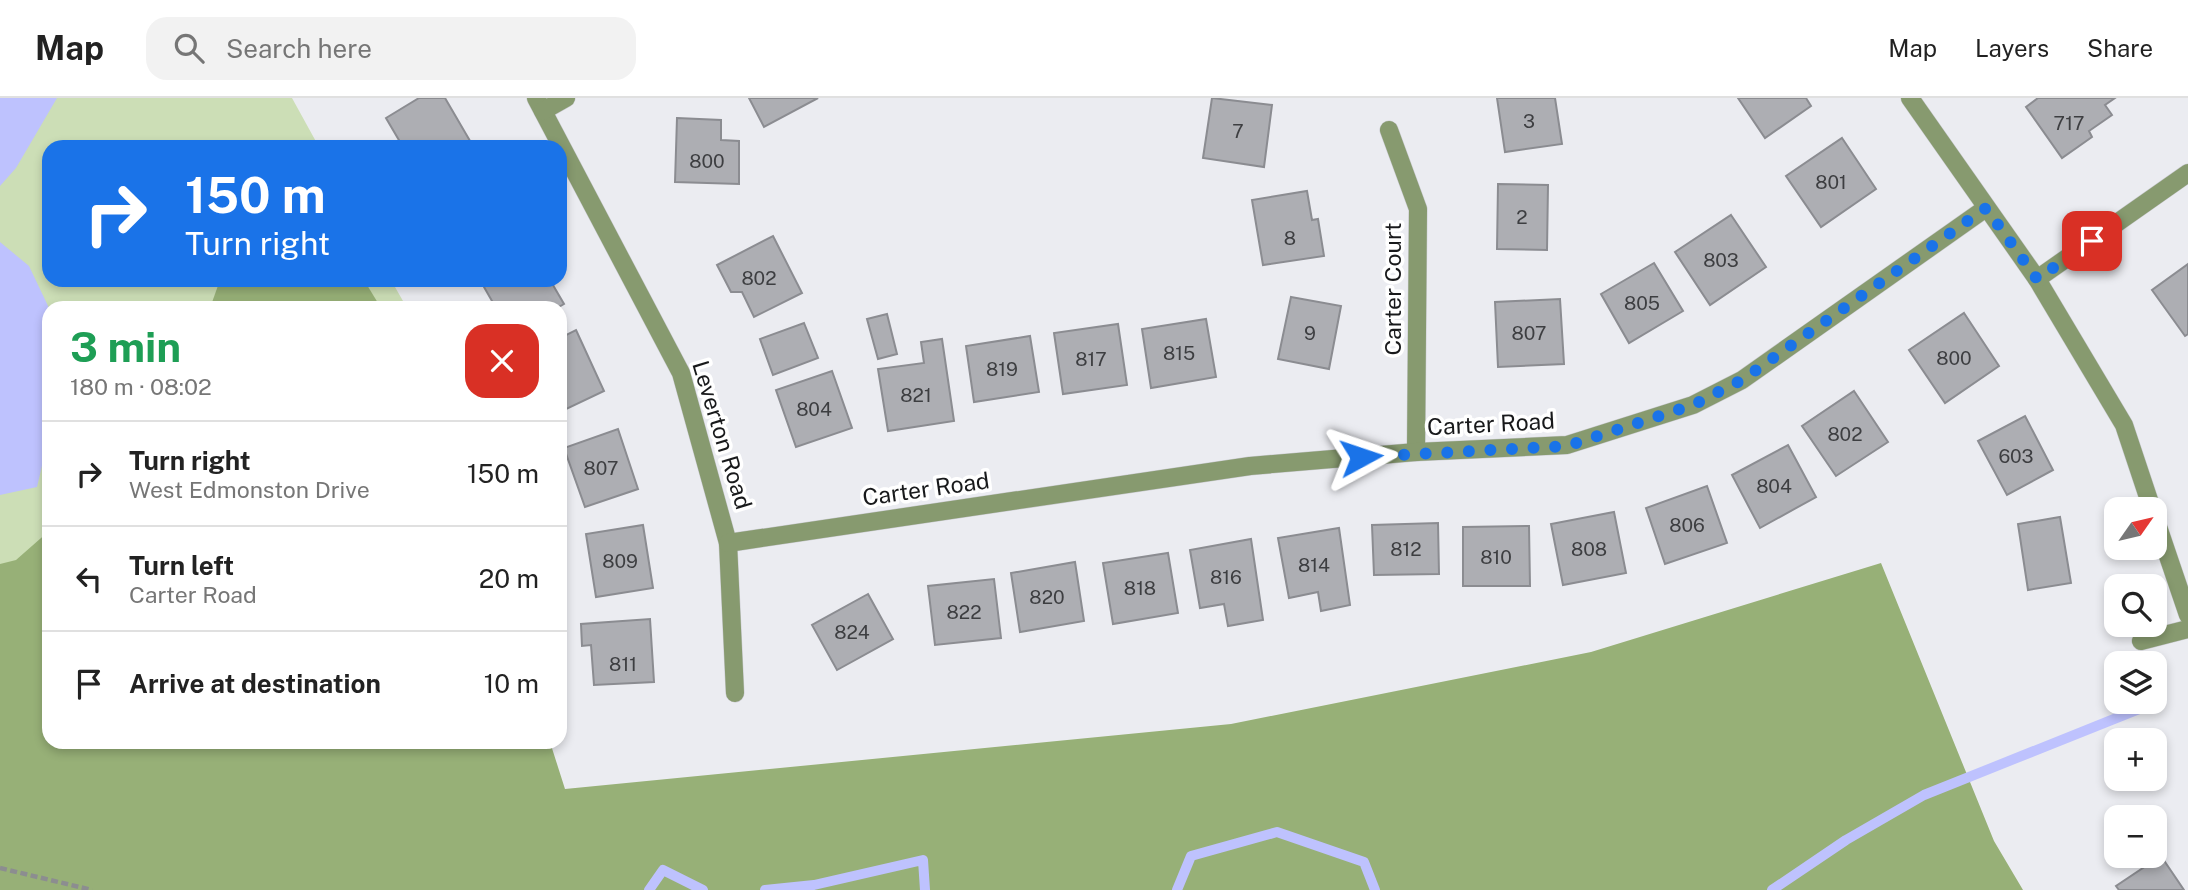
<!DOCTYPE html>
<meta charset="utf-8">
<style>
:root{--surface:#fff;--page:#f2f2f2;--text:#222;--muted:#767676;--line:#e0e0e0}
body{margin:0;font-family:"Public Sans",sans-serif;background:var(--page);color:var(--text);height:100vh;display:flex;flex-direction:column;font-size:26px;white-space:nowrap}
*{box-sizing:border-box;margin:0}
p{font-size:23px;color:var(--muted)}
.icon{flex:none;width:38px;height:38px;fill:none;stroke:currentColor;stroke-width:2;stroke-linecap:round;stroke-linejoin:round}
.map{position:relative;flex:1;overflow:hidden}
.side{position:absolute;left:42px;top:203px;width:525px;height:448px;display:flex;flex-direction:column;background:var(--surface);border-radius:21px;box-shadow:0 4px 10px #0003}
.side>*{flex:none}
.hud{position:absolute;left:42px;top:42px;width:525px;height:147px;border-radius:21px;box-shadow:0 4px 10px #0003;background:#1a73e8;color:#fff;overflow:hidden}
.needle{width:46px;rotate:56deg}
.fabs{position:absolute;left:2104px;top:399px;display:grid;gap:14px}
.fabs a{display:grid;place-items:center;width:63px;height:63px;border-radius:14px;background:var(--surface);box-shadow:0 4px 10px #0003;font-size:35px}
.pin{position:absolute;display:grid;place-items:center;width:60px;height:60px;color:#fff;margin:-30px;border-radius:14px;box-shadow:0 4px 10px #0006}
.me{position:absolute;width:77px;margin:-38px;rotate:85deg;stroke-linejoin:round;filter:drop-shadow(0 0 5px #0008)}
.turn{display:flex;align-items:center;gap:24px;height:147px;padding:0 28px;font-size:32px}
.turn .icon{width:91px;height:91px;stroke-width:2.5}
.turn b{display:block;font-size:49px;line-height:60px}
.round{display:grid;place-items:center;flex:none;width:74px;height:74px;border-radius:21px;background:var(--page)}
.head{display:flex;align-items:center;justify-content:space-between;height:119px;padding:0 28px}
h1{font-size:42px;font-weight:700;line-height:52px;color:#1e9e55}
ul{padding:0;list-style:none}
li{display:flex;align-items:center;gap:21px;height:105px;padding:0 28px;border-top:2px solid var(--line)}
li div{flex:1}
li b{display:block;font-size:26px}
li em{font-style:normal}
header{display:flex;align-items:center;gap:42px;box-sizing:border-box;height:98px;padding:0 35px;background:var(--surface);border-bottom:2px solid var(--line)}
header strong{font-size:33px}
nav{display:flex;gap:38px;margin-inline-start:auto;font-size:24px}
.search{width:490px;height:63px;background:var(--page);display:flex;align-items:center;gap:18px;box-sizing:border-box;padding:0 24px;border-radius:21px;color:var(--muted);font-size:26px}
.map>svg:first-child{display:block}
</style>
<header>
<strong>Map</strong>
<div class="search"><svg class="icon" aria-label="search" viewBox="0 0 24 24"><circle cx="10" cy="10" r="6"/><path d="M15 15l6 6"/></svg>Search here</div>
<nav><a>Map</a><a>Layers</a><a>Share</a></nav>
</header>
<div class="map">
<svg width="2188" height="792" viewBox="0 0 2188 792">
<rect width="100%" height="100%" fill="#ebecf1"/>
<path fill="#ccdeb6" d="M 0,0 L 292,0 L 319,49 L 49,49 L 49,182 L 391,182 L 407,210 L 49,210 L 49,586 L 0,587 Z"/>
<g fill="#97b077">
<path d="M 220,182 L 364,182 L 381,210 L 210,210 Z"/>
<path d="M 49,433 L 49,644 L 550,644 L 565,691 L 1231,626 L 1591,554 L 1881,465 L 1994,743 L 2023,792 L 0,792 L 0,466 L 16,462 Z"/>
</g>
<g fill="#bec2fe">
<path d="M 0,0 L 57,0 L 16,70 L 0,88 Z"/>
<path d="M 0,144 L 29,168 L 49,210 L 49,338 L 37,389 L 0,397 Z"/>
</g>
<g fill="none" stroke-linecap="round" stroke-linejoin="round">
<g stroke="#bec2fe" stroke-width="10">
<path d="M 649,792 L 663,772 L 703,792"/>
<path d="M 765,792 L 814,787 L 923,762 L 925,792"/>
<path d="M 1177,792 L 1191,758 L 1277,734 L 1364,764 L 1375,792"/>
<path d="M 1772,792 L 1846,742 L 1924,697 L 2154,605"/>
</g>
</g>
<g fill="#adaeb3" stroke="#8b8c91" stroke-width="2">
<path d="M 419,0 L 445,0 L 473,48 L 403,49 L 386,20 Z"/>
<path d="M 749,0 L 818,0 L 764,29 Z"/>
<path d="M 1212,0 L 1272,7 L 1264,69 L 1203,60 Z"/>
<path d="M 1497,0 L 1555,0 L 1562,46 L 1505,54 Z"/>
<path d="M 1738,0 L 1806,0 L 1811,8 L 1765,40 Z"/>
<path d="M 2038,0 L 2115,0 L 2105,7 L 2112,17 L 2089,33 L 2092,39 L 2062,60 L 2026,9 Z"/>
<path d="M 677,20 L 721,22 L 721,42 L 739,43 L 739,86 L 675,84 Z"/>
<path d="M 1842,40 L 1876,91 L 1821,129 L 1786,78 Z"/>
<path d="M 1498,86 L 1548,87 L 1547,152 L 1497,151 Z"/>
<path d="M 1307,93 L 1312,122 L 1318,121 L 1324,158 L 1263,167 L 1252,102 Z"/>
<path d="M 1731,117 L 1766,169 L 1710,207 L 1675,154 Z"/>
<path d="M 773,138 L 802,195 L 754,219 L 742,194 L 731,194 L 717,167 Z"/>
<path d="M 1654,165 L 1683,213 L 1629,245 L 1601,196 Z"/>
<path d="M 2188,166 L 2188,236 L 2185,238 L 2152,192 Z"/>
<path d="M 480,182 L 550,182 L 564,206 L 557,210 L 496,210 Z"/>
<path d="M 1291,199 L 1341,208 L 1329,271 L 1278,261 Z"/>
<path d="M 1560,201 L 1564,266 L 1498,269 L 1495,204 Z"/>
<path d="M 1964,215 L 1999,268 L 1945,305 L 1909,252 Z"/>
<path d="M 887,216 L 897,256 L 878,261 L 867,221 Z"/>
<path d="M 1206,221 L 1216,279 L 1151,290 L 1142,231 Z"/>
<path d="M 804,225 L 818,260 L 773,277 L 760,241 Z"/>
<path d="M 1118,226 L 1127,287 L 1063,296 L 1054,235 Z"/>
<path d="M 576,232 L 604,293 L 560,314 L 560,240 Z"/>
<path d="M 1030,238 L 1039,294 L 974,304 L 966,248 Z"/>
<path d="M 942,241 L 954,323 L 888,333 L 878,271 L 924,265 L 921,244 Z"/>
<path d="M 832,273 L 852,330 L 796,349 L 776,292 Z"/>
<path d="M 1854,293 L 1888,344 L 1836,378 L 1802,328 Z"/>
<path d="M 2025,318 L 2053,372 L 2007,397 L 1978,343 Z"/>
<path d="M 618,331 L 638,391 L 585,409 L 564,350 Z"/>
<path d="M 1788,347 L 1816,399 L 1760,430 L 1732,377 Z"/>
<path d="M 1707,388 L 1727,445 L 1665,466 L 1646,410 Z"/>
<path d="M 1614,414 L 1626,475 L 1563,487 L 1551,426 Z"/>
<path d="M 2060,419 L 2071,485 L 2028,492 L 2018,426 Z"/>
<path d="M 1438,425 L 1439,476 L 1374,477 L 1372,427 Z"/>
<path d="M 643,427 L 653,490 L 596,499 L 586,436 Z"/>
<path d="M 1529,428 L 1530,488 L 1463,488 L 1463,429 Z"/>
<path d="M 1339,430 L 1350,507 L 1321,513 L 1318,494 L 1289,500 L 1278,440 Z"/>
<path d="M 1251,441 L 1263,522 L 1228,528 L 1224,506 L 1200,510 L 1190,452 Z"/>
<path d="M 1168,455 L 1178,515 L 1113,526 L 1103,465 Z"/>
<path d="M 1075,464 L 1084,523 L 1020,534 L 1011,475 Z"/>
<path d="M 994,481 L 1001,540 L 935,547 L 928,488 Z"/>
<path d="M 868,496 L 893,541 L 837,572 L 812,527 Z"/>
<path d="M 650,521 L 654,584 L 594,587 L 591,547 L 582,548 L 581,526 Z"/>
<path d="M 2161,758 L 2184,792 L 2119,792 L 2116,788 Z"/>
</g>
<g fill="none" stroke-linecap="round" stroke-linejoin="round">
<g stroke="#c9cacf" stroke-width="19">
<g id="minor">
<path d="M 536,0 L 681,275 L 728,445 L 735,595"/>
<path d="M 1910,0 L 2037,181 L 2124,327 L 2152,411"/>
<path d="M 543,13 L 566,0"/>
<path d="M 1389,32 L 1418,111 L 1416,354"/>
<path d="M 2037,181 L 2188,75"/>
<path d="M 2154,417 L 2188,517"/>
<path d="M 728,445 L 1250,368 L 1416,354 L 1567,347 L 1693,307 L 1742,282 L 1986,110"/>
<path d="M 2141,543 L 2188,531"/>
</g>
</g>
<path stroke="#8c8d90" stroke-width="4.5" stroke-dasharray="7 3.5" stroke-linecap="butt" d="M 0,770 L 92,792"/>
<use href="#minor" stroke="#879a6f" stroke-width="18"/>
</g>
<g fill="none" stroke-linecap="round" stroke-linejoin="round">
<path stroke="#1a73e8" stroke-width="12" stroke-dasharray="0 21.6" d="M 1361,359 L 1567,348 L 1693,307 L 1742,282 L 1986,110 L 2037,181 L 2092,143"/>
</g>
<g text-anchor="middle" stroke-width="7" stroke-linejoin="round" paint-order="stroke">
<g font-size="19" fill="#3d3e41">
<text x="1529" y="30">3</text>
<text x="2069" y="32">717</text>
<text x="1238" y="40">7</text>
<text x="707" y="70">800</text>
<text x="1831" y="91">801</text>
<text x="1522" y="126">2</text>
<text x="1290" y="147">8</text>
<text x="1721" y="169">803</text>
<text x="759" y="187">802</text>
<text x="1642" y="212">805</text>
<text x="1310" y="242">9</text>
<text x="1529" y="242">807</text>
<text x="1179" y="262">815</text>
<text x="1954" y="267">800</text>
<text x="1091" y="268">817</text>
<text x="1002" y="278">819</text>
<text x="916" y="304">821</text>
<text x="814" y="318">804</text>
<text x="1845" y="343">802</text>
<text x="2016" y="365">603</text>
<text x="601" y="377">807</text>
<text x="1774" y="395">804</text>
<text x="1687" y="434">806</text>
<text x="1406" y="458">812</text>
<text x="1589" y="458">808</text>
<text x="1496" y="466">810</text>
<text x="620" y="470">809</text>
<text x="1314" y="474">814</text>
<text x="1226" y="486">816</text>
<text x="1140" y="497">818</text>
<text x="1047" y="506">820</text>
<text x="964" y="521">822</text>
<text x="852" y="541">824</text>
<text x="623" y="573">811</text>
</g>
<g font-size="23" fill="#18191b" stroke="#fff">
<text transform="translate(1393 191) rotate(-90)" y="8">Carter Court</text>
<text transform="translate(1491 326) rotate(-3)" y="8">Carter Road</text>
<text transform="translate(722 337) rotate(73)" y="8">Leverton Road</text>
<text transform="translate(926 391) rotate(-8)" y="8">Carter Road</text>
</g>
</g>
</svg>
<div class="fabs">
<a><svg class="needle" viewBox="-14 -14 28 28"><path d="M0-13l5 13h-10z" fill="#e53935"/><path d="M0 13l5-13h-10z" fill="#767676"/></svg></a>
<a><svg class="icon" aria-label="search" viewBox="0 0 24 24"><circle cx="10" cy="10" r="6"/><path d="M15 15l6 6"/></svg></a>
<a><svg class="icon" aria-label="layers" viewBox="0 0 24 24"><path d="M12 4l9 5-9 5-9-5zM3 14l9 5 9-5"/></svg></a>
<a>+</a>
<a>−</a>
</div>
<div class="pin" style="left:2092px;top:143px;background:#d93025"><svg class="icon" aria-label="arrive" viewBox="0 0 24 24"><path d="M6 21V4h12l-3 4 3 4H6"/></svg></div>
<svg class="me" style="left:1361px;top:359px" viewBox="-20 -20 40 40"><path d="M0-17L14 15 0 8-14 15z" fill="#1a73e8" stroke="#fff" stroke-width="4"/></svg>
<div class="hud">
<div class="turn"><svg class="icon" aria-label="right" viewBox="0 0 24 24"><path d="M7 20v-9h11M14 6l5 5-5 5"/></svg><div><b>150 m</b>Turn right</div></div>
</div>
<section class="side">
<div class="head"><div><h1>3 min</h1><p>180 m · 08:02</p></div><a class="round" style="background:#d93025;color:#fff"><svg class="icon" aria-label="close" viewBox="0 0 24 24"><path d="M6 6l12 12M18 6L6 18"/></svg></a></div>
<ul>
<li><svg class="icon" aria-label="right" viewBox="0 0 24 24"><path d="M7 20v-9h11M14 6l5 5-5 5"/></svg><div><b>Turn right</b><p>West Edmonston Drive</p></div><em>150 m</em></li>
<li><svg class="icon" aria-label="left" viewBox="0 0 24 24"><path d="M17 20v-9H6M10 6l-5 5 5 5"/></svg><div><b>Turn left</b><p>Carter Road</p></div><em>20 m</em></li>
<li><svg class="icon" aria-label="arrive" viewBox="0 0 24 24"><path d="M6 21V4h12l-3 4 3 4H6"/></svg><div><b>Arrive at destination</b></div><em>10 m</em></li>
</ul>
</section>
</div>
